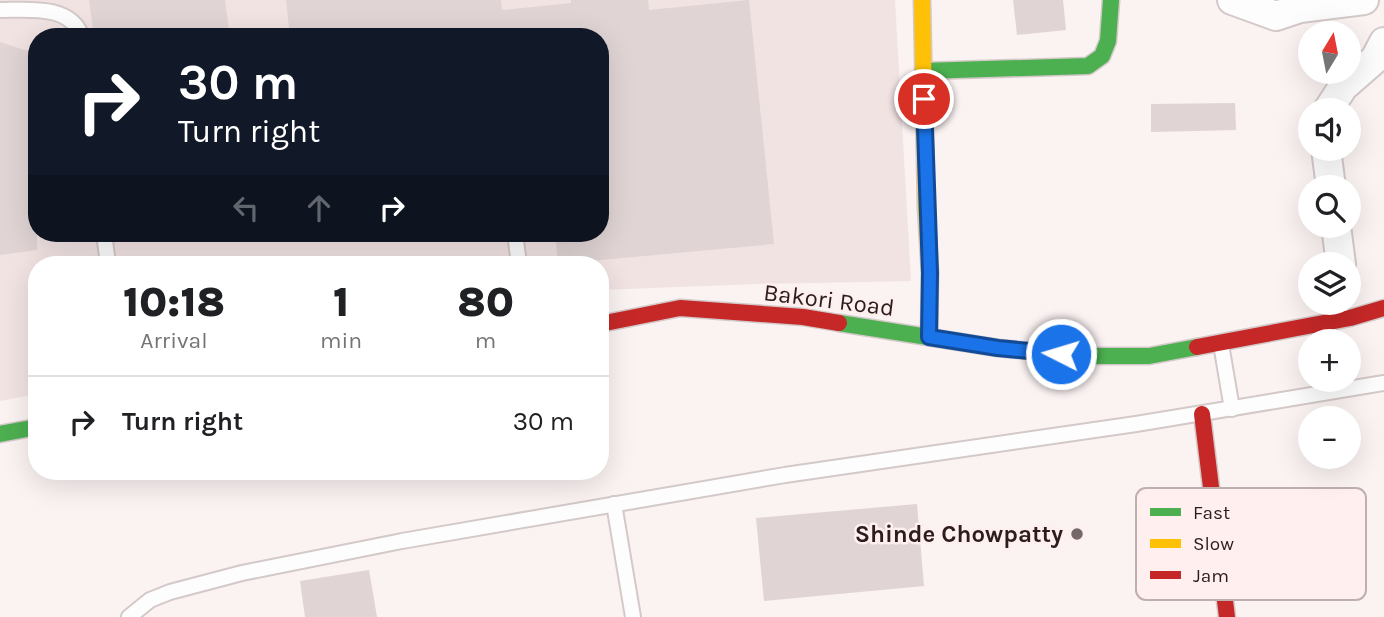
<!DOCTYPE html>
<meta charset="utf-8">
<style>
:root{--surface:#fff;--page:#f2f2f2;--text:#202124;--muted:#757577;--line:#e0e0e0}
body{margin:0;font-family:Karla,sans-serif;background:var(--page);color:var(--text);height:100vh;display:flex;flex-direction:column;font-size:26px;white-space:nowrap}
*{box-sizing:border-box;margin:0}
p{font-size:23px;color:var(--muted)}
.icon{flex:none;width:38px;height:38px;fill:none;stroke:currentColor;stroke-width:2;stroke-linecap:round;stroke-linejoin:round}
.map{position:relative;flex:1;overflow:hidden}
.panel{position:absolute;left:28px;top:256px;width:581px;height:224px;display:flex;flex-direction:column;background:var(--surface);border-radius:28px;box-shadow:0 7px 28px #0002}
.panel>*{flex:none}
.top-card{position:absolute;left:28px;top:28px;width:581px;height:214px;border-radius:28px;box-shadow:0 7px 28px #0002;background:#111827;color:#fff;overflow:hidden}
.needle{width:46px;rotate:10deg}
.buttons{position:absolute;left:1298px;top:21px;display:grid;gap:14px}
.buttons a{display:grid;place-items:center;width:63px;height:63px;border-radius:50%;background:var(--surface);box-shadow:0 7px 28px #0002;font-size:35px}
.pin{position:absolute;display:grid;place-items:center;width:60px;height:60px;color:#fff;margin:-30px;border:4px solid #fff;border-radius:50%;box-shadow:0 2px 7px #0007}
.me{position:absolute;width:77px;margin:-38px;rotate:275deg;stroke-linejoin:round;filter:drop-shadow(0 0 5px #0008)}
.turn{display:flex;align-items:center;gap:24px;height:147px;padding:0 35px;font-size:32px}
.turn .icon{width:91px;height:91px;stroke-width:2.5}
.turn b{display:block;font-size:49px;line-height:60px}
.lanes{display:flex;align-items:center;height:66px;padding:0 35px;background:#0003;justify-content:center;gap:35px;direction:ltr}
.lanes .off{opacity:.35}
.eta{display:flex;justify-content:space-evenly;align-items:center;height:119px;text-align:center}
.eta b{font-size:42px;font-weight:800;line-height:49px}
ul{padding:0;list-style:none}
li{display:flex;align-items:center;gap:21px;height:91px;padding:0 35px;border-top:2px solid var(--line)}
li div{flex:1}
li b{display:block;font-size:26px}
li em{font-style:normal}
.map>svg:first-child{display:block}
</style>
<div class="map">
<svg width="1384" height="617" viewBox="0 0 1384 617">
<rect width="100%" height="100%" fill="#fbf2f2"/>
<path fill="#f2e3e3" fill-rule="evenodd" d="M 0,0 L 895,0 L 911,281 L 756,284 L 600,290 L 600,264 L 37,264 L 37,394 L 0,401 ZM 37,37 L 600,37 L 600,233 L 37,233 Z"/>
<g fill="#e0d4d4">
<path d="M 89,0 L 225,0 L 230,37 L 94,37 Z"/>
<path d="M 286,0 L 501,0 L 502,10 L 571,3 L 571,0 L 648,0 L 649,10 L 749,0 L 774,244 L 558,264 L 555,233 L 600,233 L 600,37 L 290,37 Z"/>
<path d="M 1013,0 L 1063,0 L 1066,30 L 1017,35 Z"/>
<path d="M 0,42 L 37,54 L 37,250 L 0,255 Z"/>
<path d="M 1235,103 L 1236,130 L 1151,132 L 1151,104 Z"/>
<path d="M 917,504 L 924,586 L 764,601 L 756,518 Z"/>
<path d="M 369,570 L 377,617 L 305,617 L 300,581 Z"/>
</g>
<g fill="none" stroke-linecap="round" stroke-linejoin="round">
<g stroke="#d4c9c9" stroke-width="18">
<g id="lane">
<path d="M 0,10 C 27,10 71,4 82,37"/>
<path d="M 104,233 L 108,264"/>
<path d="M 515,233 L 519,264"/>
<path d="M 1221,344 L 1232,409"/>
<path d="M 614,504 L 633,617"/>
<path d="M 129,617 L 150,600 L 170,592 L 242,573 L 402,541 L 785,475 L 1136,424 L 1384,383"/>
</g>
</g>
<g stroke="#d4c9c9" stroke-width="32">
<g id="street">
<path d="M 1232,0 L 1276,16 L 1300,8 L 1364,0"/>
<path d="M 1328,110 L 1343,87 L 1375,59 L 1384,42"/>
<path d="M 1326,149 L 1331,187"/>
<path d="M 1336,226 L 1341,264"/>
</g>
</g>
<g stroke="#d4c9c9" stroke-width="19">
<g id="fast">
<path d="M 923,71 L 1088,66 L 1102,56 L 1108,41 L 1111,0"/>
<path d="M 839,323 L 998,348 L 1082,356 L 1149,356 L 1197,347"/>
<path d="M 0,434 L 37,427"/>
</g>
</g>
<g stroke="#d4c9c9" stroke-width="19">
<path id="slow" d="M 922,0 L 926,208 L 930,273 L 929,337"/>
</g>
<g stroke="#d4c9c9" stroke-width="19">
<g id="jam">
<path d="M 600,324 L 680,308 L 803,317 L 839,323"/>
<path d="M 1197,347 L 1350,318 L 1384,308"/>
<path d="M 1202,414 L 1227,617"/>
</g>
</g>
<use href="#lane" stroke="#fefdfd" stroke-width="14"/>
<use href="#street" stroke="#fefdfd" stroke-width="28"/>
<use href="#fast" stroke="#4caf50" stroke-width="16"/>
<use href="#slow" stroke="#ffc107" stroke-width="16"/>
<use href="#jam" stroke="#c62828" stroke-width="16"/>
</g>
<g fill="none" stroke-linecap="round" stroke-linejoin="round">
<g stroke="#114b97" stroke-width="18">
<path id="route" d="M 924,99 L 930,273 L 929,337 L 998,348 L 1061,354"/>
</g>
<use href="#route" stroke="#1a73e8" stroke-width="12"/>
</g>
<circle fill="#746868" stroke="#ffefee" stroke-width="2.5" cx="1077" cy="534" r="7"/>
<g text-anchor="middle" stroke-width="5" stroke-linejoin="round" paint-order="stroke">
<g font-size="24" fill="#2b1d1d" stroke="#ffefee">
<text transform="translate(829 300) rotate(7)" y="8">Bakori Road</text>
</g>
<g font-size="24" font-weight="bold" fill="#2b1d1d" stroke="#ffefee" text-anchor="end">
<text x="1063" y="542">Shinde Chowpatty</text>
</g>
</g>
<rect x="1136" y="488" width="230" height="112" rx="10" fill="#ffefee" stroke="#bfb0af" stroke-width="2"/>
<rect x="1150" y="508" width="31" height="8" fill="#4caf50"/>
<rect x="1150" y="539" width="31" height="9" fill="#ffc107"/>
<rect x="1150" y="571" width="31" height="8" fill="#c62828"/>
<g font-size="19" fill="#2b1d1d">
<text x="1193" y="519">Fast</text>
<text x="1193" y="550">Slow</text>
<text x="1193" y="582">Jam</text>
</g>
</svg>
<div class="buttons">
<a><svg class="needle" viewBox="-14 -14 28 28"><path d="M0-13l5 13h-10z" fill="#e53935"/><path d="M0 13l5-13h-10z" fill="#757577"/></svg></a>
<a><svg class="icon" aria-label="sound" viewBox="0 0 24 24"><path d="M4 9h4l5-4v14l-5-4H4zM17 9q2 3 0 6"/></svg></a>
<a><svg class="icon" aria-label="search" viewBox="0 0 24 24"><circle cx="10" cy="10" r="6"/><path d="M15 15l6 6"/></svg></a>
<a><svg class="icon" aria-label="layers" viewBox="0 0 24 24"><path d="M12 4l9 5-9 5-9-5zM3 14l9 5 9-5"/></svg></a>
<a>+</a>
<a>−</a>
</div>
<div class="pin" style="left:924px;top:99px;background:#d93025"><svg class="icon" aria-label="arrive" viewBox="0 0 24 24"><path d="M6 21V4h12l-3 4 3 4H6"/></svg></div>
<svg class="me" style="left:1061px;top:354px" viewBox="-20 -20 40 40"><circle r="17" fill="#1a73e8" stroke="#fff" stroke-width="3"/><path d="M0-11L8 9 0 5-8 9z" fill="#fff"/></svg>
<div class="top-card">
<div class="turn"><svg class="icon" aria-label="right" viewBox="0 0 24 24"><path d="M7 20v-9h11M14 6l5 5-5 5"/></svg><div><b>30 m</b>Turn right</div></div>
<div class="lanes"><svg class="icon off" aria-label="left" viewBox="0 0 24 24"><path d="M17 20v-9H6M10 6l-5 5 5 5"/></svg><svg class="icon off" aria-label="ahead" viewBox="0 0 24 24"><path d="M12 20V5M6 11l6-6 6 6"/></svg><svg class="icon" aria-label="right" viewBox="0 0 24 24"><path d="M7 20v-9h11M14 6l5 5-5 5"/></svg></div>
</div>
<section class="panel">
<div class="eta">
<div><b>10:18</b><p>Arrival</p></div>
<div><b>1</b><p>min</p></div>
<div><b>80</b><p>m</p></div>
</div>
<ul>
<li><svg class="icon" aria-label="right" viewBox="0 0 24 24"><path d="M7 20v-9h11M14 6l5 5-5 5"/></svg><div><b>Turn right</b></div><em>30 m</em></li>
</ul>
</section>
</div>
